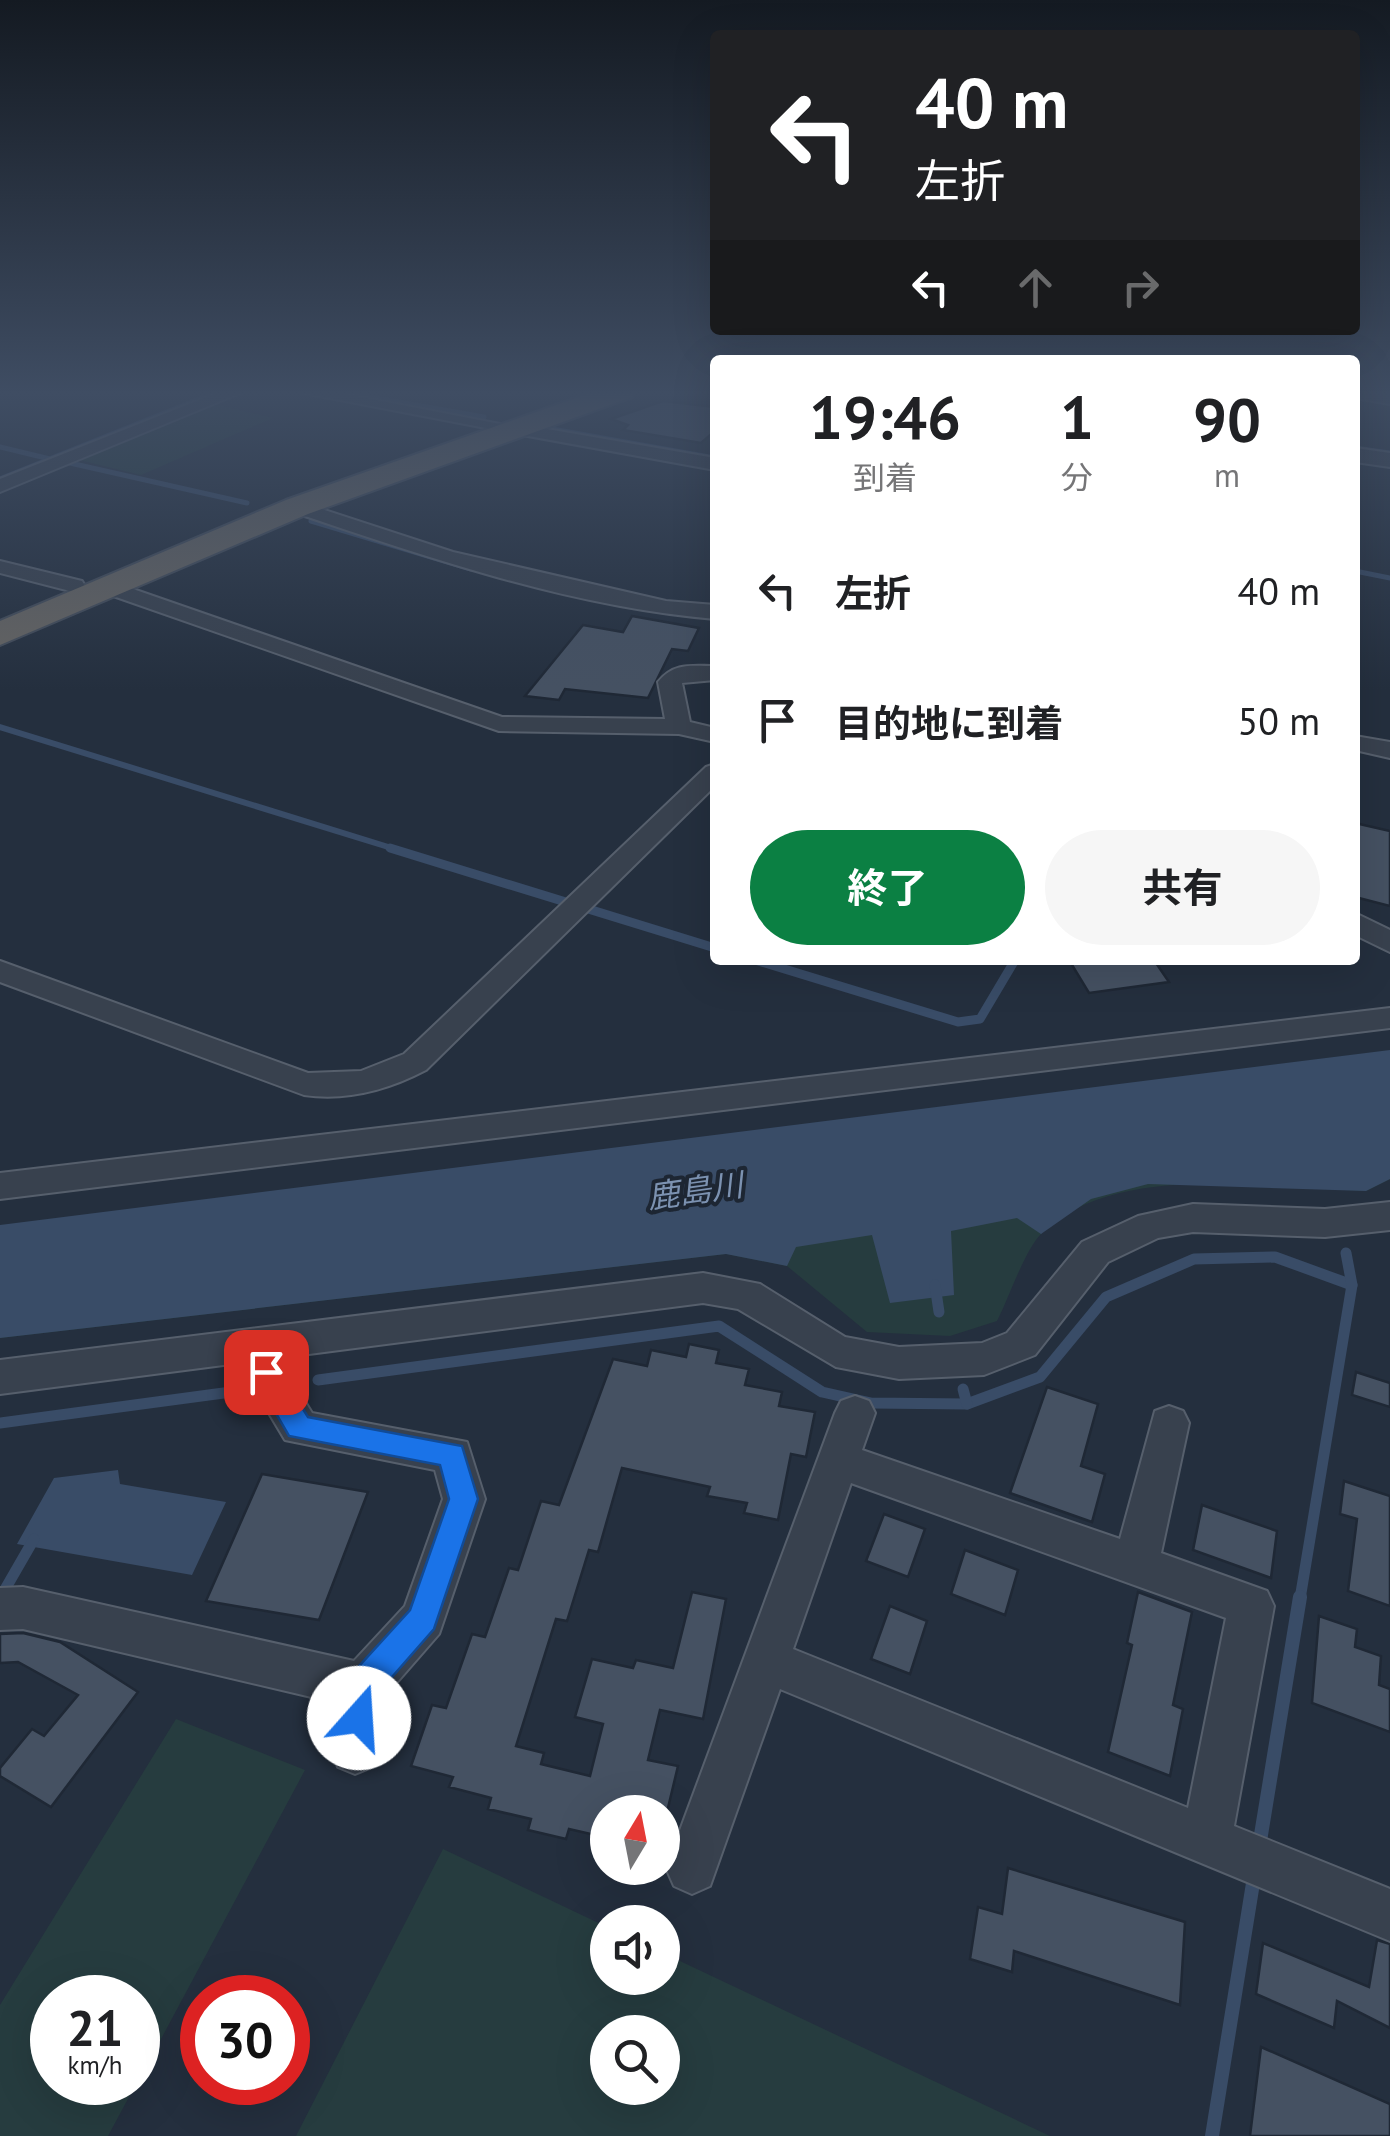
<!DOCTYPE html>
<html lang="ja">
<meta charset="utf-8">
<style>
:root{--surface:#fff;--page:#f6f6f6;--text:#202124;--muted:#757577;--accent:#0b8043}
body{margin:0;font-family:"PT Sans","Noto Sans JP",sans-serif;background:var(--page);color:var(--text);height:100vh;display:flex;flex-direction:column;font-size:38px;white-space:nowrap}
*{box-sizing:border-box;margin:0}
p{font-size:32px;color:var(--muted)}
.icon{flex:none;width:55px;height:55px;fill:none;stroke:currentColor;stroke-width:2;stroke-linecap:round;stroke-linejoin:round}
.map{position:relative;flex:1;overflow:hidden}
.details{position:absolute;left:710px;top:355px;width:650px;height:610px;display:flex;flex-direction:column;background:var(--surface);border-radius:10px;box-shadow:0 10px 40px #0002}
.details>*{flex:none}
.hud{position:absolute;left:710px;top:30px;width:650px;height:305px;border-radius:10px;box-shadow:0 10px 40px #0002;background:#202124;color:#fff;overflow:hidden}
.needle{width:65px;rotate:10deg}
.tools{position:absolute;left:590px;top:1795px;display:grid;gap:20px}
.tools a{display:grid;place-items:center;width:90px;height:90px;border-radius:50%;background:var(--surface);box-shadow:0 10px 40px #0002;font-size:50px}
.speed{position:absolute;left:30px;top:1975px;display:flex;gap:20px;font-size:50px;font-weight:700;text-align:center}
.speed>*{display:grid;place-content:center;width:130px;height:130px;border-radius:50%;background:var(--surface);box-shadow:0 10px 40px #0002;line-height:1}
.speed small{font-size:25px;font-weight:400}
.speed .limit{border:15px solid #d22;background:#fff;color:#111}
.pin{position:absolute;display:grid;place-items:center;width:85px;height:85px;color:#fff;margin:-42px;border-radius:20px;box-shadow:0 5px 15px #0006}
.me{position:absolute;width:110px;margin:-55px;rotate:19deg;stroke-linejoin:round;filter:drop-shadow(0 0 8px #0008)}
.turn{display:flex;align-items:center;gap:35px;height:210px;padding:0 40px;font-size:45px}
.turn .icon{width:130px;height:130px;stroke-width:2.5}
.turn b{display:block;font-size:70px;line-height:85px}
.lanes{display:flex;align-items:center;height:95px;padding:0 40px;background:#0003;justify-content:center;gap:50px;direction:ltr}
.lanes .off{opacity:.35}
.eta{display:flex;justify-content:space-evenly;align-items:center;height:170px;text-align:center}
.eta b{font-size:60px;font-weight:700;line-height:70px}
.cta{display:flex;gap:20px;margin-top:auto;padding:20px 40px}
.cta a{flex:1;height:115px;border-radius:60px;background:var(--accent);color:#fff;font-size:40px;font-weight:700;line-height:115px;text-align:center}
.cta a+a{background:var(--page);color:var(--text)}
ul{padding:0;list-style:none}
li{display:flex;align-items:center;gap:30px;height:130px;padding:0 40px}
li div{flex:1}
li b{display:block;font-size:38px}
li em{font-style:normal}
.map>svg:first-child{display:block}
</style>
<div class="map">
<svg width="1390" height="2136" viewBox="0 0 1390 2136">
<rect width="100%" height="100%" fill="#242f3e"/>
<g fill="#263c3f" fill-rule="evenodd">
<path d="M 214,404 L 273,418 L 141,475 L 75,459 Z"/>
<path d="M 911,1172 L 1390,1179 L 1366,1191 C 1271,1188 1115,1161 1042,1233 C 1025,1249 1009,1298 997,1321 L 950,1336 L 867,1332 L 787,1266 L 726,1254 L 0,1338 L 0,1292 Z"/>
<path d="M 176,1719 L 305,1770 L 138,2082 L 138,1998 L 52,1998 L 52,2082 L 137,2082 L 108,2136 L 0,2136 L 0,2005 Z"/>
<path d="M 443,1849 L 607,1927 L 608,1978 L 662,1978 L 663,1953 L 1050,2136 L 296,2136 ZM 662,2032 L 662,2088 L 608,2088 L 608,2032 Z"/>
</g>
<g fill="#394c67">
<path d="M 1390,1050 L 1390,1179 L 1366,1191 L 1148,1184 L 1091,1199 L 1041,1234 L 1017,1218 L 951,1231 L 954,1295 L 890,1303 L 872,1235 L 796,1247 L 787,1266 L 726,1254 L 0,1338 L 0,1225 Z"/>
<path d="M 118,1470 L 120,1484 L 226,1502 L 192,1575 L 17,1544 L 54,1478 Z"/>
</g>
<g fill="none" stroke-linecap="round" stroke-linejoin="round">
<g stroke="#394c67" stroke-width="5">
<path d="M 336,391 L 484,417"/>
<path d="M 552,429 L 715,458"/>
<path d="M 0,447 L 50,459"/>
<path d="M 1355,448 L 1390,453"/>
<path d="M 70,463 L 247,503"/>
<path d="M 0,479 L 219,391"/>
<path d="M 311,521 L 471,569"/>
<path d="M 1355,571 L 1390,578"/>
</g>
<path stroke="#394c67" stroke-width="6" d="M 0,727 L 398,850"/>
<g stroke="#394c67" stroke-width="9">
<path d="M 390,848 L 715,948"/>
<path d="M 755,960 L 958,1022 L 980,1019 L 1015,960"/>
</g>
<g stroke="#394c67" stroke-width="11">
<path d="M 935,1285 L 939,1312"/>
<path d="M 318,1380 L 719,1326 L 822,1392 L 871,1403 L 967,1404 L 1040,1377 L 1106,1297 L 1194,1259 L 1275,1257 L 1352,1285"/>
<path d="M 963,1389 L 967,1404"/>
<path d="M 0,1423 L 231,1392"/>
<path d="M 0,1598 L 34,1539"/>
<path d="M 1300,1599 L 1352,1285 L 1346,1253"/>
</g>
<g stroke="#394c67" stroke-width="14">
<path d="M 1259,1847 L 1300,1597"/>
<path d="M 1212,2136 L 1254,1877"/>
</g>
</g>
<g fill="#455162" stroke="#1f2835" stroke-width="2.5">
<path d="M 663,401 L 715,407 L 715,431 L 701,443 L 623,430 L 628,425 L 611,419 Z"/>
<path d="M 632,616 L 699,628 L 688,651 L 672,649 L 648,698 L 565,689 L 559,700 L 525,696 L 583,625 L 623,632 Z"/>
<path d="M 1355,823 L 1390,831 L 1390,906 L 1355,897 Z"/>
<path d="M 1069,960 L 1154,960 L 1169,982 L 1089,993 Z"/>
<path d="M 689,1344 L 719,1350 L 716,1363 L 749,1369 L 745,1385 L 782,1392 L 779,1406 L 815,1412 L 806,1457 L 791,1454 L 778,1520 L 744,1513 L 747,1503 L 707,1496 L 710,1487 L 622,1468 L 598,1552 L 589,1550 L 567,1621 L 556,1619 L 516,1746 L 544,1753 L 541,1764 L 590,1776 L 603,1724 L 575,1717 L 592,1659 L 633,1668 L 636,1660 L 673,1668 L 692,1592 L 726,1599 L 703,1719 L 660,1710 L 648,1760 L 678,1766 L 667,1812 L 608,1812 L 608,1838 L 569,1829 L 566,1839 L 528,1830 L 531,1819 L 488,1809 L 491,1798 L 449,1787 L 453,1777 L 411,1766 L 432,1705 L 446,1708 L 472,1634 L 485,1637 L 509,1568 L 518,1570 L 541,1501 L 559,1505 L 613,1359 L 647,1366 L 651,1350 L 686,1357 Z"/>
<path d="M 1356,1372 L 1390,1383 L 1390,1407 L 1352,1395 Z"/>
<path d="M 1047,1387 L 1098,1404 L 1081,1466 L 1105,1474 L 1092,1522 L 1010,1493 Z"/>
<path d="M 262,1474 L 368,1492 L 319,1620 L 206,1601 Z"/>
<path d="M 1344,1481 L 1390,1496 L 1390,1606 L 1348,1591 L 1357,1519 L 1340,1514 Z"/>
<path d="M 1202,1505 L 1277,1531 L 1271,1578 L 1193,1550 Z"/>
<path d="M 884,1514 L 925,1529 L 908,1577 L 866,1561 Z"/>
<path d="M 965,1550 L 1018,1570 L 1005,1615 L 951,1594 Z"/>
<path d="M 1138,1592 L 1192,1612 L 1173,1705 L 1183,1709 L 1170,1776 L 1108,1752 L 1132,1645 L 1127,1643 Z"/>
<path d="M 890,1606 L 927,1621 L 910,1674 L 871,1659 Z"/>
<path d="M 1319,1616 L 1357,1629 L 1355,1647 L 1381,1656 L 1379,1685 L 1390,1689 L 1390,1732 L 1312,1703 Z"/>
<path d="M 23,1633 L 60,1642 L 138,1692 L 51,1807 L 0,1776 L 0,1768 L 32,1729 L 44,1736 L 78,1695 L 18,1662 L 0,1663 L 0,1634 Z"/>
<path d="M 1008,1868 L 1185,1922 L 1180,2005 L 1014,1951 L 1012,1972 L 970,1959 L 978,1907 L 1002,1914 Z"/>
<path d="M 1377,1940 L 1390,1944 L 1390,2028 L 1337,2001 L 1334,2028 L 1256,1994 L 1263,1943 L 1369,1987 Z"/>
<path d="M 1261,2047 L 1390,2104 L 1390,2136 L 1250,2136 Z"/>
</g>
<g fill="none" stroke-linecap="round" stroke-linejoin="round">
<g stroke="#565f6c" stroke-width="4">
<g id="minor">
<path d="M 222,391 L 245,391 L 0,492 L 0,479 Z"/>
<path d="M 293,391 L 329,391 L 500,424 L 491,429 Z"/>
<path d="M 1355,391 L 1390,394 L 1390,404 L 1355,398 Z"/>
<path d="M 512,423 L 715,458 L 715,470 L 506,432 L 506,424 Z"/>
<path d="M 297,501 L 453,552 L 666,601 L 715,605 L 715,619 C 570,607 427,557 290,511 L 287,507 Z"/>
<path d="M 0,561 L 82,581 L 85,586 L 74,592 L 0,573 Z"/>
<path d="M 107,580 L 502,717 L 665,719 L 658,682 C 674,662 691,666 715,666 L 715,680 L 682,683 L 690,722 L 715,728 L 715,742 L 679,734 L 499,731 L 99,591 L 96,586 Z"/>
<path d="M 1355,736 L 1390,742 L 1390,758 L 1355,750 Z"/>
<path d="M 715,764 L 715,786 L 426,1070 C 388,1090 347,1101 304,1095 L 0,982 L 0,961 L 308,1073 L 361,1071 L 404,1054 L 706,767 Z"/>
<path d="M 1355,913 L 1390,930 L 1390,952 L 1355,935 Z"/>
<path d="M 1390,1008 L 1390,1028 L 0,1199 L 0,1173 Z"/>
<path d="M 1390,1202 L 1390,1230 L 1325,1237 L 1193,1232 L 1158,1238 L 1108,1262 L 1035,1355 L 984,1375 L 899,1379 L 836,1367 L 738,1309 L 703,1303 L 278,1358 L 312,1413 L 467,1442 L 485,1499 L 439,1634 L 385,1696 L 379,1750 L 372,1767 L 355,1774 L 338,1767 L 331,1750 L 337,1703 L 23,1629 L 0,1630 L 0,1588 L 23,1587 L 354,1661 L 405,1606 L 443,1499 L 435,1470 L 285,1440 L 239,1363 L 0,1394 L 0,1360 L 703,1273 L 760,1284 L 845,1337 L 899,1347 L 982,1343 L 1007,1333 L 1082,1242 L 1138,1216 L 1193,1204 L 1325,1209 Z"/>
<path d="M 855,1396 L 869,1401 L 875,1413 L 862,1450 L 1120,1539 L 1155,1411 L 1169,1406 L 1183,1411 L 1189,1423 L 1161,1553 L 1267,1591 L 1274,1606 L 1234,1826 L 1390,1889 L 1390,1941 L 780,1689 L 710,1886 L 692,1894 L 674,1886 L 666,1868 L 835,1413 L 841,1401 ZM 851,1483 L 1226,1618 L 1188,1808 L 793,1649 Z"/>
</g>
</g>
<g stroke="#565f6c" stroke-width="4">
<path id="tertiary" d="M 1355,448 L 1390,453 L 1390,467 L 1355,462 Z"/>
</g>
<g stroke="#434c59" stroke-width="4">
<path id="trunk" d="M 596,391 L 636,391 L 632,397 L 308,514 L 0,645 L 0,621 L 286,500 Z"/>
</g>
<use href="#minor" fill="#38414e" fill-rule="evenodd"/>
<use href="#tertiary" fill="#38414e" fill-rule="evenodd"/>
<use href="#trunk" fill="#656462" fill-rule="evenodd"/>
</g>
<linearGradient id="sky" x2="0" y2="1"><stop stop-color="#141a22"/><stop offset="0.57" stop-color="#3f4d63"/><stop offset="1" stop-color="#3f4d63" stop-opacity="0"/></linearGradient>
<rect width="1390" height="690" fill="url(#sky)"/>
<path fill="#1a73e8" stroke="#114b97" stroke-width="2.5" d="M 266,1361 L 275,1364 L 308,1417 L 462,1446 L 478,1499 L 434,1629 L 378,1693 L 371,1730 L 359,1735 L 347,1730 C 340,1712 344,1692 351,1675 L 410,1610 L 449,1499 L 440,1465 L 289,1436 L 252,1372 L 256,1364 Z"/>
<g text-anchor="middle" stroke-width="8" stroke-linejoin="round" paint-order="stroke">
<g font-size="32" font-style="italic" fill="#7c92b1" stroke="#1d2633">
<text transform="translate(695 1191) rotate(-8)" y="11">鹿島川</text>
</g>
</g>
</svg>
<div class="tools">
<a><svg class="needle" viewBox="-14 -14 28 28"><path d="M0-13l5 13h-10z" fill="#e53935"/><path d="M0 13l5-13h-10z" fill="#757577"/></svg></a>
<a><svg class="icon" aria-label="sound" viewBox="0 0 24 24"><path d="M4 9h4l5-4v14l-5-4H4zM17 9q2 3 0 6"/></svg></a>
<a><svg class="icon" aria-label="search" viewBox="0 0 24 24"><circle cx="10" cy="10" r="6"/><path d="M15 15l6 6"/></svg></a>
</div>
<div class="speed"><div>21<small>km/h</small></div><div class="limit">30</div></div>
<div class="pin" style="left:266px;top:1372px;background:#d93025"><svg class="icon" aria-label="arrive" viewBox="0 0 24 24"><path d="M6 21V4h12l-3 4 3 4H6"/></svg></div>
<svg class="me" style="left:359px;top:1718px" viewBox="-20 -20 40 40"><circle r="19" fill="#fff"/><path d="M0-13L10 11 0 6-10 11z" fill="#1a73e8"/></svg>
<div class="hud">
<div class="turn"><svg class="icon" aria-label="left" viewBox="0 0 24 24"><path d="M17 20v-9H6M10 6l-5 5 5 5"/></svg><div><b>40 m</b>左折</div></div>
<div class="lanes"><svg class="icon" aria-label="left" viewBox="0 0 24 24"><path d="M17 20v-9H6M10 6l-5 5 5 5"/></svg><svg class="icon off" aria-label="ahead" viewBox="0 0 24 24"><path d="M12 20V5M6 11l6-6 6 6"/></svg><svg class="icon off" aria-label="right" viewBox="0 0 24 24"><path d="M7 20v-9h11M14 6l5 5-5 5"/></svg></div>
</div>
<section class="details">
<div class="eta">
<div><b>19:46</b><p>到着</p></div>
<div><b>1</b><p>分</p></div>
<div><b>90</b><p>m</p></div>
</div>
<ul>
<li><svg class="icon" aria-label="left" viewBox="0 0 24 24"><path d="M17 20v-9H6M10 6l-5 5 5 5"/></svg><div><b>左折</b></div><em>40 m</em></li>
<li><svg class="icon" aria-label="arrive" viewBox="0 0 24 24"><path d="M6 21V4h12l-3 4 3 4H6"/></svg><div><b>目的地に到着</b></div><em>50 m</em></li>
</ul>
<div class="cta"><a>終了</a><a>共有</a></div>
</section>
</div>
